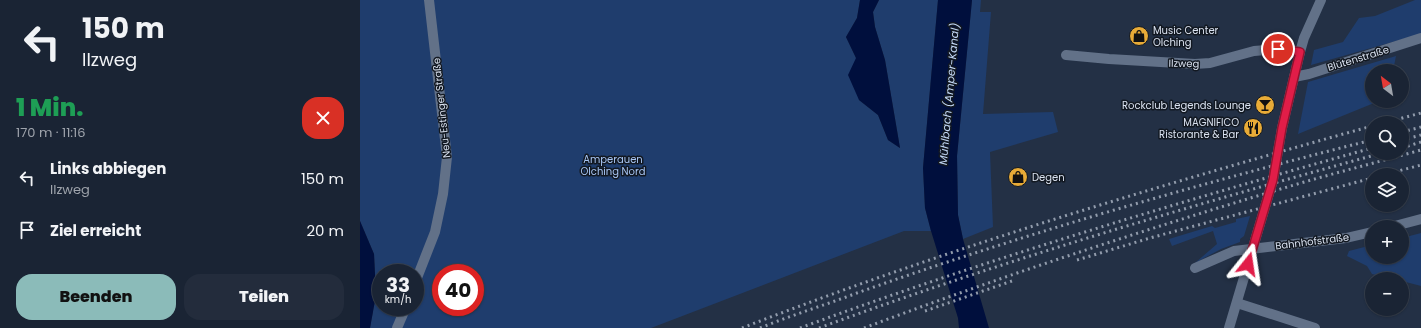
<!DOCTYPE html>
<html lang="de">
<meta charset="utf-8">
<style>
:root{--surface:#1a2434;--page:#232c3c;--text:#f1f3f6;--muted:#9fa4ac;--line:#38414f;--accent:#8bbbb9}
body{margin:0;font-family:Poppins,sans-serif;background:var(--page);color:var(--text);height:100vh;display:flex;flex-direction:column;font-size:15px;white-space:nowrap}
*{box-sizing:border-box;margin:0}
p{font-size:13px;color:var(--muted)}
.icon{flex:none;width:22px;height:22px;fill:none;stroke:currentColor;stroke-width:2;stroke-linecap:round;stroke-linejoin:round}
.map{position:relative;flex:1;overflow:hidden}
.panel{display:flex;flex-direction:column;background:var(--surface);width:360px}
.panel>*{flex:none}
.guide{background:#1a2434;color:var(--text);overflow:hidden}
.needle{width:26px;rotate:329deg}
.tools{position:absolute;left:1005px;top:64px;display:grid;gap:8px}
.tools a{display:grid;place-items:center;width:44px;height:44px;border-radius:50%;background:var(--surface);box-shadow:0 1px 3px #0004,0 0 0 1px var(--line);font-size:20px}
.speed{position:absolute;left:12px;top:264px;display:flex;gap:8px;font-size:20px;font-weight:700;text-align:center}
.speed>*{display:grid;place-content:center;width:52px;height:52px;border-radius:50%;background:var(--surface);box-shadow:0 1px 3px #0004,0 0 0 1px var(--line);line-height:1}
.speed small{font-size:10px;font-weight:400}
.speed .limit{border:6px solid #d22;background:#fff;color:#111}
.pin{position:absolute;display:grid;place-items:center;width:34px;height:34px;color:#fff;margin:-17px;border:2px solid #fff;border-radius:50%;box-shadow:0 1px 4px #0007}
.me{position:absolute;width:44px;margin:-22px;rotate:15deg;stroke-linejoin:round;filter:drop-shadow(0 0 3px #0008)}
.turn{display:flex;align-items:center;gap:14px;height:84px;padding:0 16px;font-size:18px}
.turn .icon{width:52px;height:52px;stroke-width:2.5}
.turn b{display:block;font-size:28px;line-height:34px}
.round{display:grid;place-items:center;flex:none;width:42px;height:42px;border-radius:16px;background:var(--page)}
.head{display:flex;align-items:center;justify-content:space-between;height:68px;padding:0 16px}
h1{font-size:24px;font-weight:800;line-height:30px;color:#1e9e55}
.primary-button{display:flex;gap:8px;margin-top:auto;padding:8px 16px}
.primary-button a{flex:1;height:46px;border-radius:16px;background:var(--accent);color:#111;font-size:16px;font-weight:800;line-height:46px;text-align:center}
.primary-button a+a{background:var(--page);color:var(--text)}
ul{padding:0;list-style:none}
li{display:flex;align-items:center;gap:12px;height:52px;padding:0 16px}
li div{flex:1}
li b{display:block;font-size:15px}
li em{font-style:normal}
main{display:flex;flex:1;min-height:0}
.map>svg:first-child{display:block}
</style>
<main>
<section class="panel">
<div class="guide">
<div class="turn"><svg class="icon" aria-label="left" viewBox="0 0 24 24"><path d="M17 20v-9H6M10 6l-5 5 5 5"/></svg><div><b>150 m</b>Ilzweg</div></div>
</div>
<div class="head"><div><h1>1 Min.</h1><p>170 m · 11:16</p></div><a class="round" style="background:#d93025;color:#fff"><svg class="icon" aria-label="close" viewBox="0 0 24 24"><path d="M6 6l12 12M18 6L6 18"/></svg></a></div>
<ul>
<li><svg class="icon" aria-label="left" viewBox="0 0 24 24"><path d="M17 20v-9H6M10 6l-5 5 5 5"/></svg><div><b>Links abbiegen</b><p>Ilzweg</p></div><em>150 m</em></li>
<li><svg class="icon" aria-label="arrive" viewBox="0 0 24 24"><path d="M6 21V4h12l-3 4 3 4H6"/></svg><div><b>Ziel erreicht</b></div><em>20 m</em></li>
</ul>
<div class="primary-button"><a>Beenden</a><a>Teilen</a></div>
</section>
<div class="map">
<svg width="1061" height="328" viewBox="0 0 1061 328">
<rect width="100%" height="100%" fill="#233045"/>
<g fill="#1f3d6d" fill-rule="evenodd">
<path d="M 0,0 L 500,0 L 497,18 L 486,37 L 496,58 L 499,100 L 518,115 L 528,140 L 540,148 L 525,60 L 515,27 L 513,12 L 519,0 L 578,0 L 563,168 L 565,208 L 571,231 L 544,231 L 291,328 L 10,328 L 16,295 L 14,254 L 0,221 ZM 21,273 L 55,273 L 55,307 L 21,307 ZM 81,273 L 115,273 L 115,307 L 81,307 Z"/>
<path d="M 612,0 L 621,0 L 620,12 L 631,12 L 623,114 L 693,112 L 698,132 L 630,152 L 633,227 L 603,239 L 598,215 L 597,156 Z"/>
<path d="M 1055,0 L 1061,0 L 1061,34 L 951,65 L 954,50 L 983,42 L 999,18 L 1015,16 Z"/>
<path d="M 1036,56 L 1033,71 L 1012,71 L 1012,101 L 1019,101 L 938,134 L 948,82 Z"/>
<path d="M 890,216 L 884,236 L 880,239 L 880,242 L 861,249 L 835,263 L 857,244 L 853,231 L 812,246 L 809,239 L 852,226 L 855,228 L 876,222 L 876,219 Z"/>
<path d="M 1061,233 L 1061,286 L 1042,281 L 1042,279 L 1033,279 L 1012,274 L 1007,266 L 987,256 L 989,251 L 1012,245 L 1012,257 L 1042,257 L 1042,238 Z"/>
</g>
<g fill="#000f3d">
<path d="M 500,0 L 519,0 L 513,12 L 515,27 L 525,60 L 540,148 L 528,140 L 518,115 L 499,100 L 488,75 L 496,58 L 486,37 L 497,18 Z"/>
<path d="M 578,0 L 612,0 L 597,156 L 598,215 L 603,239 L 629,328 L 599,328 L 598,318 L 571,231 L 565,208 L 563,168 Z"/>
<path d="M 0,221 L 14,254 L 16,295 L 10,328 L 0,328 Z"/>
</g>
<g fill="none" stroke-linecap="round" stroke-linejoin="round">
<g stroke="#627188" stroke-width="10">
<path d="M 706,55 L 749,59 L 835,64 L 850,63 L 894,51 L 917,49 L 940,52"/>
<path d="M 934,77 L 949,74 L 1061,38"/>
<path d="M 1031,227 L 1061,219"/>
<path d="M 835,268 L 874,251 L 986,238 L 1012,232"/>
<path d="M 55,283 L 75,232 L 83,194 L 87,157 L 69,0"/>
<path d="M 877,303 L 955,328"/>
<path d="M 37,328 L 46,307"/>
<path d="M 869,328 L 913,180 L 922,128 L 940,52 L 944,38 L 961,0"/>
</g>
<g stroke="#929cac" stroke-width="3" stroke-dasharray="2 4" stroke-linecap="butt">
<path d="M 1024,123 L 1061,113"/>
<path d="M 1042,132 L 1061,127"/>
<path d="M 1042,140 L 1061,135"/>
<path d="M 1042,148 L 1061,142"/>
<path d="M 1023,175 L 1061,165"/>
<path d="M 717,260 L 790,238 L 1012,178"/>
<path d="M 565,311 L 652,281"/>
<path d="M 382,328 C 588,248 800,185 1012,126"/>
<path d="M 400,328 C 432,315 465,305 497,293 C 666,233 838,184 1012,140"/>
<path d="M 440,328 C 627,259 819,202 1012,148"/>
<path d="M 459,328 C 644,260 833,205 1022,153"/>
<path d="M 504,328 C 642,276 783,230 924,188 C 970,174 1015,163 1061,150"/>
</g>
</g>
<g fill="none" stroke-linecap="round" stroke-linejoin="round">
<g stroke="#92132f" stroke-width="10">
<path id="route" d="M 888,264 L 913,180 L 922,128 L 940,52 L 918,49"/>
</g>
<use href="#route" stroke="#e11d48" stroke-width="7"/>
</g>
<defs>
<g id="shop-disc" transform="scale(1)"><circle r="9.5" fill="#e8ab37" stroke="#121821"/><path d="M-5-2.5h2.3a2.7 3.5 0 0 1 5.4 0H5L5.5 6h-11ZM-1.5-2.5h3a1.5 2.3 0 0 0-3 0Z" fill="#111"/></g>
<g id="bar-disc" transform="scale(1)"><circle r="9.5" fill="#e8ab37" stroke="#121821"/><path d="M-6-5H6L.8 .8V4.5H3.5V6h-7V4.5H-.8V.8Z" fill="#111"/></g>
<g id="restaurant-disc" transform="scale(1)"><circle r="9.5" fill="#e8ab37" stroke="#121821"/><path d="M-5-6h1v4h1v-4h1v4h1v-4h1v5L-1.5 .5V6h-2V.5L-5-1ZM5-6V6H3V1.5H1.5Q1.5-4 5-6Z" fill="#111"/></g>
</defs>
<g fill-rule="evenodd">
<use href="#shop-disc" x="779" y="36"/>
<use href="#bar-disc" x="905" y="105"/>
<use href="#restaurant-disc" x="893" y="128"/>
<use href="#shop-disc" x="658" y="177"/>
</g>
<g text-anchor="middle" stroke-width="3" stroke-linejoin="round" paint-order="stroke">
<g font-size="10" fill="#d9e1ef" stroke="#121821" text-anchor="start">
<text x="793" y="34">Music Center<tspan x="793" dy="12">Olching</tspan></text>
<text x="891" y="109" text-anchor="end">Rockclub Legends Lounge</text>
<text x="879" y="126" text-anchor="end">MAGNIFICO<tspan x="879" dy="12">Ristorante &amp; Bar</tspan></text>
<text x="672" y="181">Degen</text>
</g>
<g font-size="10" fill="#d9e1ef" stroke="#121821">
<text transform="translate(998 58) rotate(-17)" y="4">Blütenstraße</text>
<text transform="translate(824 63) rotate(1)" y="4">Ilzweg</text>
<text transform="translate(81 108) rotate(-96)" y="4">Neu-Estinger Straße</text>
<text transform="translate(952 241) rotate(-7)" y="4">Bahnhofstraße</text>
</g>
<g font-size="10" fill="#a7c5f4" stroke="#121821">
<text x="253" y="163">Amperauen<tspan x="253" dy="12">Olching Nord</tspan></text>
</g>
<g font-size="11" font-style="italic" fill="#c4d9f8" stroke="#121821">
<text transform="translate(589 94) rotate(-85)" y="4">Mühlbach (Amper-Kanal)</text>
</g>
</g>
</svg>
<div class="tools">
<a><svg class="needle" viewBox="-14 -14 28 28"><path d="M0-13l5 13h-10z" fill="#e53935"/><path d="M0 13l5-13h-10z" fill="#9fa4ac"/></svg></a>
<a><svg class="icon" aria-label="search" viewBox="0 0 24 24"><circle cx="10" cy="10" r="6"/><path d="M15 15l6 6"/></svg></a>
<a><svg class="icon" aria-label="layers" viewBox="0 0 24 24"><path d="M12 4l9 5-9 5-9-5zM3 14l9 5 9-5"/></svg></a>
<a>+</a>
<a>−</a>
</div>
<div class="speed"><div>33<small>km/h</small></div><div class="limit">40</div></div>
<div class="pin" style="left:918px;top:49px;background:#d93025"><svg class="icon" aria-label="arrive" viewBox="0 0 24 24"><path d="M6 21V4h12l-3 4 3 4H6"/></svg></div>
<svg class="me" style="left:888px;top:264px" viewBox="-20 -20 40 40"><path d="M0-17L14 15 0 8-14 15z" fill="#e11d48" stroke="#fff" stroke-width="4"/></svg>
</div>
</main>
